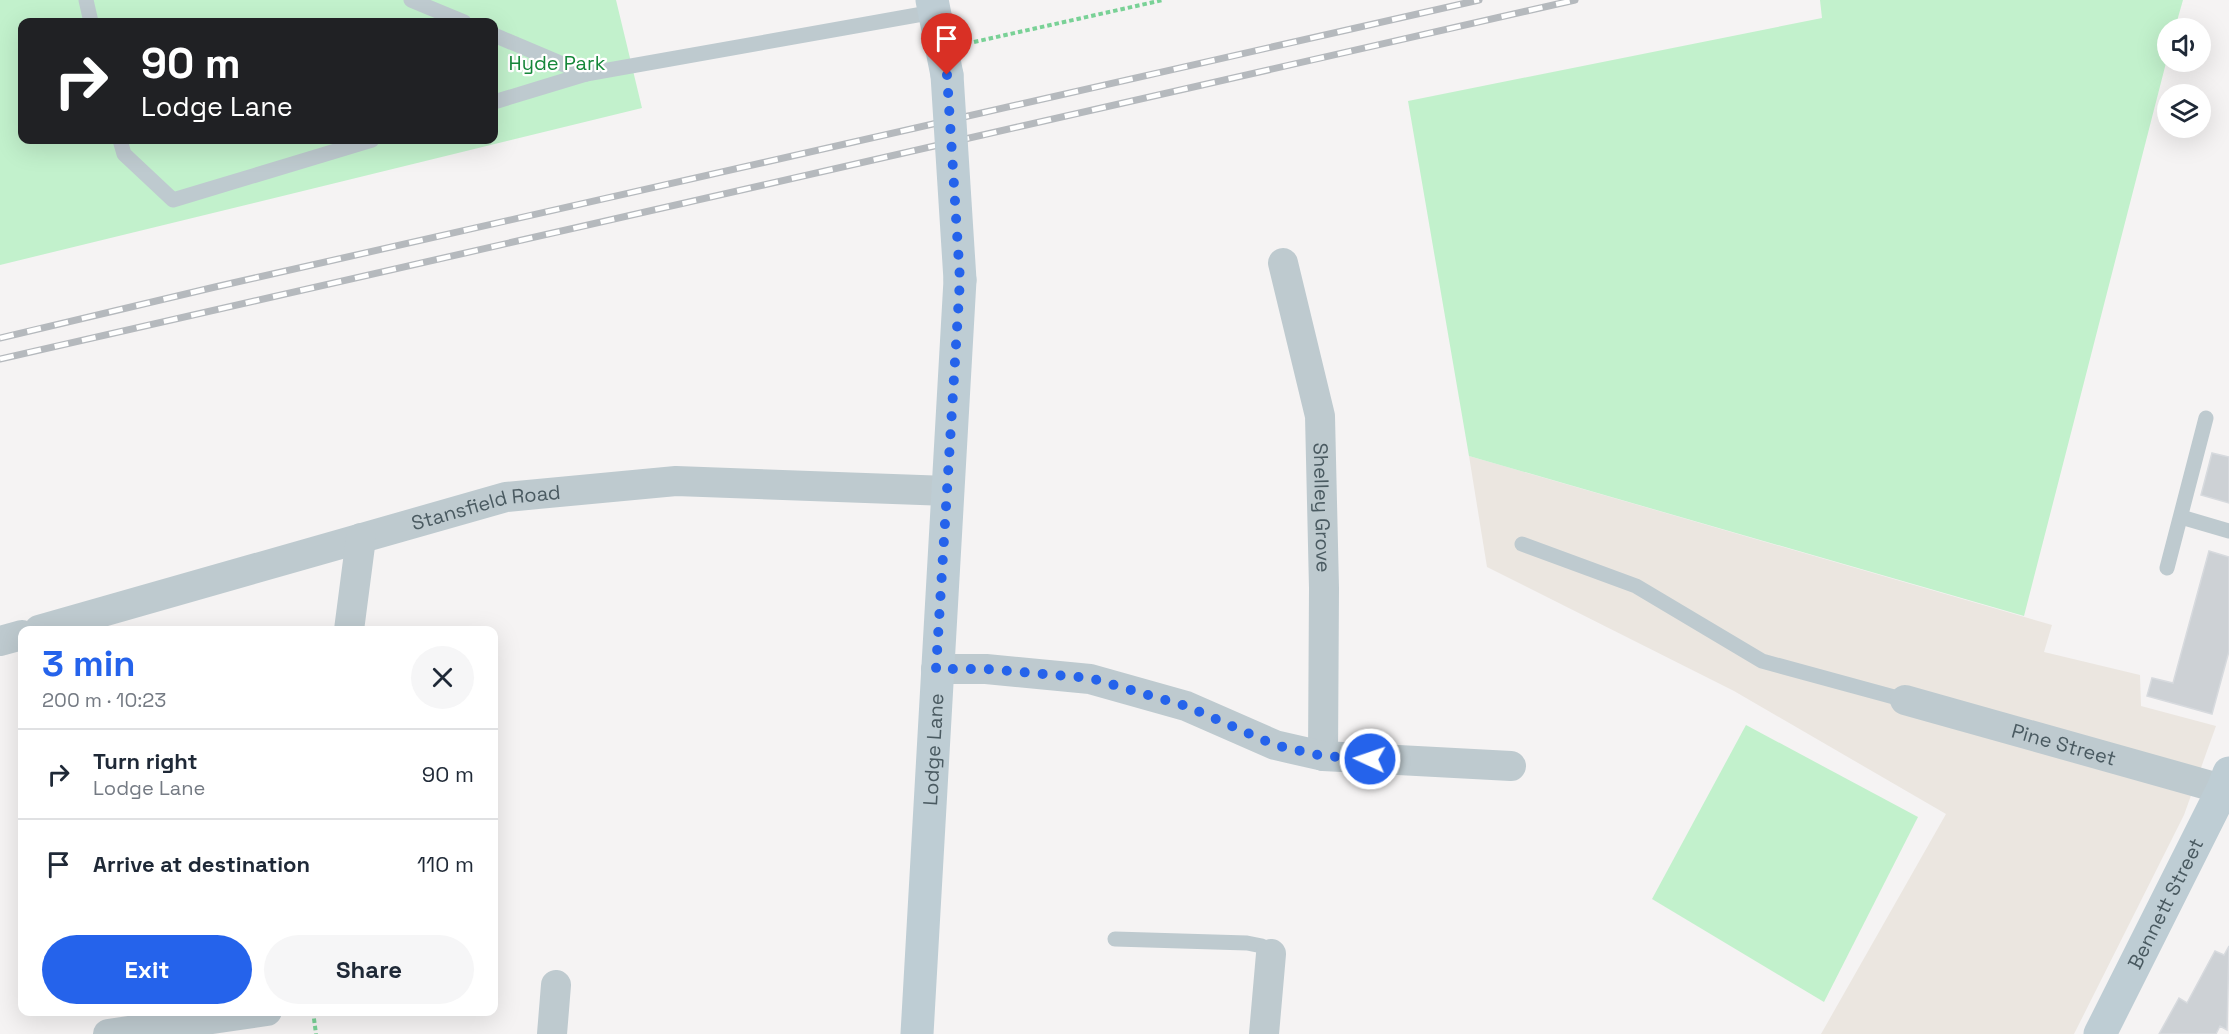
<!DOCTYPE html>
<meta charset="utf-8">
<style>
:root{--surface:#fff;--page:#f6f6f7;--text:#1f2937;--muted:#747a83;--line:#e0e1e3;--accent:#2563eb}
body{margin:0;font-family:"Space Grotesk",sans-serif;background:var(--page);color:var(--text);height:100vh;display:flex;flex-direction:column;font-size:22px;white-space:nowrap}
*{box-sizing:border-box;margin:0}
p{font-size:20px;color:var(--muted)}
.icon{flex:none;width:33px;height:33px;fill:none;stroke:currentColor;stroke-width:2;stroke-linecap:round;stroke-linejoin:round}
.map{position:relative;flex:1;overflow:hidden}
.details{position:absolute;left:18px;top:626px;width:480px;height:390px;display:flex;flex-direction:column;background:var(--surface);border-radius:12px;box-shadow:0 6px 24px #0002}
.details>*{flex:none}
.guide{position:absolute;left:18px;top:18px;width:480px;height:126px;border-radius:12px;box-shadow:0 6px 24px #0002;background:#202124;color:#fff;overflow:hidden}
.buttons{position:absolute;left:2157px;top:18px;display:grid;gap:12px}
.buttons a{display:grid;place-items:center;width:54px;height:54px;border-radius:50%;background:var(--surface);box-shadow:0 6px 24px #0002;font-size:30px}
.pin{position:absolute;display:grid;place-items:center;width:51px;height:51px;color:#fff;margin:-62px -26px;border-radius:50% 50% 50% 0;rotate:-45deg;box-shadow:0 0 6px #0007}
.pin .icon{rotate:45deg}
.me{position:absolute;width:66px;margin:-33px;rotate:273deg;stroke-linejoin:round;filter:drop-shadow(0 0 4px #0008)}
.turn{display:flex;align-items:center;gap:21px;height:126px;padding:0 24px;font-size:27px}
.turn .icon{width:78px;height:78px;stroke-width:2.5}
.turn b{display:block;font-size:42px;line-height:51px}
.round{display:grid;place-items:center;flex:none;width:63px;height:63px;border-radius:32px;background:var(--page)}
.summary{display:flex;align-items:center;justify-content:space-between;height:102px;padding:0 24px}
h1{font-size:36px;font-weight:700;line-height:45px;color:var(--accent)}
.primary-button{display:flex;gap:12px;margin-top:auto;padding:12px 24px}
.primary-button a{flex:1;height:69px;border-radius:36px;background:var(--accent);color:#fff;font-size:24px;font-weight:700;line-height:69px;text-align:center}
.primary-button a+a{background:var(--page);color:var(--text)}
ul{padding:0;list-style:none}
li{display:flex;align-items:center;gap:18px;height:90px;padding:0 24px;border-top:2px solid var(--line)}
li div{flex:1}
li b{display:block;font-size:22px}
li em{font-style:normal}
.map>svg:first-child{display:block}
</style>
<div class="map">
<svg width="2229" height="1034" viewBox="0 0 2229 1034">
<rect width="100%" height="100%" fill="#f5f3f3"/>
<path fill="#ebe6e0" d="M 1469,456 L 2052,625 L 2044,652 L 2140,675 L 2141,706 L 2216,726 L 2184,815 L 2074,1034 L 1821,1034 L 1946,814 L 1734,691 L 1487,567 Z"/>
<g fill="#c2f1cc" fill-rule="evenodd">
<path d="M 0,0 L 616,0 L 642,108 L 0,265 ZM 22,22 L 494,22 L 494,140 L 22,140 Z"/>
<path d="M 1820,0 L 2183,0 L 2175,28 L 2168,28 L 2167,59 L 2024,616 L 1469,456 L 1408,101 L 1822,18 Z"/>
<path d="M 1746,725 L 1918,817 L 1824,1002 L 1652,899 Z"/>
</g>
<g fill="#cdd1d5" stroke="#d7dade" stroke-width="1.5">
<path d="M 2212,453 L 2229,457 L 2229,503 L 2201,495 Z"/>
<path d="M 2209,551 L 2229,557 L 2229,651 L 2212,714 L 2147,696 L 2152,678 L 2173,683 Z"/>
<path d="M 2229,946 L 2227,1030 L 2220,1026 L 2216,1034 L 2159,1034 L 2179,998 L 2187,1003 L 2215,951 L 2224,955 Z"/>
</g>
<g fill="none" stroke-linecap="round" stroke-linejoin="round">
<g stroke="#79d196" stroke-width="4" stroke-dasharray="4.5 3" stroke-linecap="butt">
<path d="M 974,42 L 1163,0"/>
<path d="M 313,1011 L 316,1034"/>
</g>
<g stroke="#becacf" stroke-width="15">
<path d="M 86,0 L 91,22"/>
<path d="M 411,0 L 464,22"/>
<path d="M 494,35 L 586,74"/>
<path d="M 494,102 L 586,74 L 934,12"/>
<path d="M 120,140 L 124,154 L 173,200 L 372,140"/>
<path d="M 2181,517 L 2229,531"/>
<path d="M 1522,544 L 1636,586 L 1762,661 L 1905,700"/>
<path d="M 2167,568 L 2206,418"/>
<path d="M 1115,939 L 1247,943 L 1262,946 L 1271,954"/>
</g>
<g stroke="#becacf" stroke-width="30">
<path id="s1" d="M 1283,263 L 1320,416 L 1324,588 L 1323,756"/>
<path id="s2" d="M 39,630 L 506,497 L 676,481 L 948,491"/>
<path d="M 349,630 L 361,538"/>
<path d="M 0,641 L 22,635"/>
<path d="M 936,669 L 986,669 L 1090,679 L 1186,706 L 1275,745 L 1323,756 L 1511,766"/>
<path id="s3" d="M 1905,700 L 2229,791"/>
<path d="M 108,1034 L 267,1011"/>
<path d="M 552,1034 L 556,985"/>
<path d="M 1264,1034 L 1271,954"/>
</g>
<g stroke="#becdd4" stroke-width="33">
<path d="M 932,0 L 947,75"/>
<path id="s4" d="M 917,1034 L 960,280"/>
<path id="s5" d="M 2100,1034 L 2223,789 L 2229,773"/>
</g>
<g stroke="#b5b9bd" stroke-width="7">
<g id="rail">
<path d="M 0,338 L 215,287 L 1479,0"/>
<path d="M 0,359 L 1575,0"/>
</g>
</g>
<use href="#rail" stroke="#fff" stroke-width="4.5" stroke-dasharray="14" stroke-linecap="butt"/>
<path stroke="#becdd4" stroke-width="33" d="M 947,75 L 960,280"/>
</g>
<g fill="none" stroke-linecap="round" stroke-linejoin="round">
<path stroke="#2563eb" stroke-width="10" stroke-dasharray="0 18" d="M 947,75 L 960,280 L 936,669 L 986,669 L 1090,678 L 1186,706 L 1275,745 L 1323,756 L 1370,759"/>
</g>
<g text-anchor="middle" stroke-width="4.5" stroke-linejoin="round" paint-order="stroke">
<g font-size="20" fill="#16873a" stroke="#fff">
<text x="557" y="70">Hyde Park</text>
</g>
<g font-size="20" fill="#4a5a61" stroke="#fff">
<text dy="7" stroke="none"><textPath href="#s1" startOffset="249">Shelley Grove</textPath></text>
<text dy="7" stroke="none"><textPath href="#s2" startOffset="464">Stansfield Road</textPath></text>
<text dy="7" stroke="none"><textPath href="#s3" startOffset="165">Pine Street</textPath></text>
<text dy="7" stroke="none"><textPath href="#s4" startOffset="285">Lodge Lane</textPath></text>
<text dy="7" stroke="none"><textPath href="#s5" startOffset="146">Bennett Street</textPath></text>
</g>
</g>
</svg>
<div class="buttons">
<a><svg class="icon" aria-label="sound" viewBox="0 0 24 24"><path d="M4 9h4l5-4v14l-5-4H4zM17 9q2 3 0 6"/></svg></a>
<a><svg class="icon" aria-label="layers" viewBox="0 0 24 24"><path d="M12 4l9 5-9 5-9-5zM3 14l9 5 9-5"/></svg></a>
</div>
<div class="pin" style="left:947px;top:75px;background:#d93025"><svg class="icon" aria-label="arrive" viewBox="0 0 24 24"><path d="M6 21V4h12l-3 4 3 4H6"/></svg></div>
<svg class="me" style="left:1370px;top:759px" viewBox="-20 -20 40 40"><circle r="17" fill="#2563eb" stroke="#fff" stroke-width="3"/><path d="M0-11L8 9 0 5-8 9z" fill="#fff"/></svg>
<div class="guide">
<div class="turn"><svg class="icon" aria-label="right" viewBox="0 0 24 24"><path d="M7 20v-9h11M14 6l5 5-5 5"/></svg><div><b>90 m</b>Lodge Lane</div></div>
</div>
<section class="details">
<div class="summary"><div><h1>3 min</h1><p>200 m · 10:23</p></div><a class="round"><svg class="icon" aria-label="close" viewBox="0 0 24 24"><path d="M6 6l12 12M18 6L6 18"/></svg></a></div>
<ul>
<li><svg class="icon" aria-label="right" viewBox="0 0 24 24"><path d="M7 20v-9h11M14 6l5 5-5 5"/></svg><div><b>Turn right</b><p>Lodge Lane</p></div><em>90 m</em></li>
<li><svg class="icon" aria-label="arrive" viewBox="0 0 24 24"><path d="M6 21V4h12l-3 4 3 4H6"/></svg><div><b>Arrive at destination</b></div><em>110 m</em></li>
</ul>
<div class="primary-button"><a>Exit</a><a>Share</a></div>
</section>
</div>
